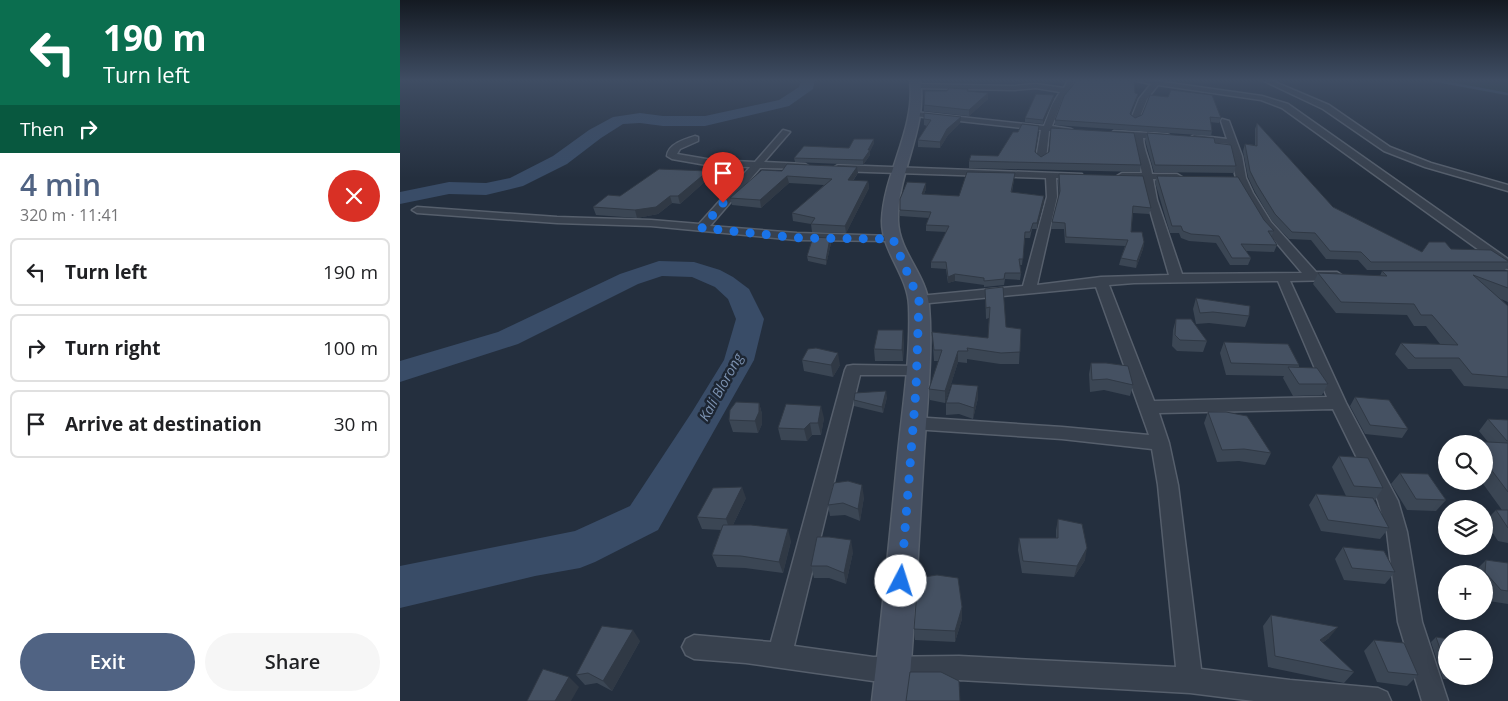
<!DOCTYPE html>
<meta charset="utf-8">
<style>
:root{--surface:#fff;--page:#f6f6f6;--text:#202124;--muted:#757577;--line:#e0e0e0;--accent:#506383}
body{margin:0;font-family:"Open Sans",sans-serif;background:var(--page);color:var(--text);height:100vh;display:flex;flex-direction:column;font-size:19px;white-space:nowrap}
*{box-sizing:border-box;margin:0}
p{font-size:16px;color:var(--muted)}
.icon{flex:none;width:28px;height:28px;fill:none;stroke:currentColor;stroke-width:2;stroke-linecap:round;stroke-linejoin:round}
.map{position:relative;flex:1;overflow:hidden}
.panel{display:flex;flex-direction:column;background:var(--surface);width:400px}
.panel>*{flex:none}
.top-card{background:#0b6e4f;color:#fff;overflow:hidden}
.buttons{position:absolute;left:1038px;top:435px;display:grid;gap:10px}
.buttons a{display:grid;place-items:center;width:55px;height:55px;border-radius:50%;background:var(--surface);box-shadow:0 2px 12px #0003;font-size:25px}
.pin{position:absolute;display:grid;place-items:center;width:42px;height:42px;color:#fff;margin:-51px -21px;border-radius:50% 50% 50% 0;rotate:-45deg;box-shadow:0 0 5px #0007}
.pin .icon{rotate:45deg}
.me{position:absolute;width:55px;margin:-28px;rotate:5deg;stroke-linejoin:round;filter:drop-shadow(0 0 4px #0008)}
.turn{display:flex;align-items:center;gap:18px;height:105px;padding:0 20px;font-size:22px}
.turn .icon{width:65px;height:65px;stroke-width:2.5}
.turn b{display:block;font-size:35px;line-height:42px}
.then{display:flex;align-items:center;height:48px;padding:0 20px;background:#0003;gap:10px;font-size:19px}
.round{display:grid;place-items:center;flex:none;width:52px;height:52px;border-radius:26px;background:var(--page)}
.head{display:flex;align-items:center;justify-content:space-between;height:85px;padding:0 20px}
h1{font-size:30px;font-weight:600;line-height:38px;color:var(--accent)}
.button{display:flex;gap:10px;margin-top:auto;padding:10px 20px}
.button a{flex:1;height:58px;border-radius:30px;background:var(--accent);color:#fff;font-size:20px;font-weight:600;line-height:58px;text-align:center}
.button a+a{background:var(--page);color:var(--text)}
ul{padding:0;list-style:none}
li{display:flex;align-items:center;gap:15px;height:68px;margin:0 10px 8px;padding:0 10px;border:2px solid var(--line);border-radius:8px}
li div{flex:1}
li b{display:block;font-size:19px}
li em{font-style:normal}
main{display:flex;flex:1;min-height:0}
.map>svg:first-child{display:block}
</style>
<main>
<section class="panel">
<div class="top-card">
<div class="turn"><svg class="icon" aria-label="left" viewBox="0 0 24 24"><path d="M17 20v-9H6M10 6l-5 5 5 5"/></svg><div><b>190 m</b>Turn left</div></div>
<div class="then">Then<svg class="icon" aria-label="right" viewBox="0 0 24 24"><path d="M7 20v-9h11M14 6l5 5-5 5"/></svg></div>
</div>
<div class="head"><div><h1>4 min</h1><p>320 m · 11:41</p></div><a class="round" style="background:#d93025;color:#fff"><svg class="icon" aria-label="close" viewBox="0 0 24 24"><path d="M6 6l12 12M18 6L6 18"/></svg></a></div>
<ul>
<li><svg class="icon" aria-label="left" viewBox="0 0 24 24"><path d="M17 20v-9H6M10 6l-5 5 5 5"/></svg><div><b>Turn left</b></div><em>190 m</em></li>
<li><svg class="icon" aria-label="right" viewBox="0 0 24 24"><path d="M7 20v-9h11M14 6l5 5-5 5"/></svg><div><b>Turn right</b></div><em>100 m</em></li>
<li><svg class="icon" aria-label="arrive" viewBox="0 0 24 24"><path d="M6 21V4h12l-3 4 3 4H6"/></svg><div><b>Arrive at destination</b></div><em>30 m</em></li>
</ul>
<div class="button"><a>Exit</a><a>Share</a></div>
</section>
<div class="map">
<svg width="1108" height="701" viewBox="0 0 1108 701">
<rect width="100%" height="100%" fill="#242f3e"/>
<path fill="#263c3f" d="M 1024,80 L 1108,80 L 1108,96 Z"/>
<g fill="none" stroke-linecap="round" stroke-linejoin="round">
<path stroke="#394c67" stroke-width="2.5" d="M 1032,80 L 1108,94"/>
<g fill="#394c67" fill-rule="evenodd">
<path d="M 401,80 L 415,80 L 413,89 L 389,106 L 305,126 L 263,126 L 240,123 L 223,124 L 201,138 L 167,164 L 123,186 L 86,195 L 49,194 L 0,204 L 0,192 L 49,182 L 86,183 L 110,178 L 153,156 L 189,130 L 213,117 L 240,113 L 263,116 L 305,116 L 379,100 L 399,87 Z"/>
<path d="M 259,261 L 294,262 L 320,270 L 333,277 L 349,289 L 364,319 L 354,360 L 258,530 L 195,562 L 180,568 L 135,576 L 0,608 L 0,566 L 175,531 L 230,506 L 292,412 L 324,360 L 336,319 L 328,299 L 315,287 L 292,277 L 262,276 L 238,284 L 118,344 L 0,382 L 0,361 L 98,332 L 220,274 Z"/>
</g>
<g stroke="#565f6c" stroke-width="3">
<g id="street">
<path d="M 668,80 L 674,80 L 672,87 L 662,100 L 652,126 L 671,129 L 675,131 L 671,133 L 649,131 L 646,159 L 641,162 L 636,159 L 641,130 L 515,116 L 511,114 L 515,112 L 644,126 L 652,105 L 660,92 L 636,88 L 614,90 L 517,88 L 514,86 L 517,84 L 614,86 L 636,84 L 664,88 Z"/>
<path d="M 732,80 L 749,80 L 862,96 L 888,104 L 1108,259 L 1108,269 L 1104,268 L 882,108 L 861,100 L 758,85 L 747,99 L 739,119 L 735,121 L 731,119 L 739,99 L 751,84 Z"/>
<path d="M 862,80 L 870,80 L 929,105 L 990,147 L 1031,163 L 1108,185 L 1108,191 L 1025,167 L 984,151 L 923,109 Z"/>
<path d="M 822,119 L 829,121 L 842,156 L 846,178 L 853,193 L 871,222 L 916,272 L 937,272 L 943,276 L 937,280 L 890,281 L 946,403 L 998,501 L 1007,532 L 1022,622 L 1048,701 L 1022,701 L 998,622 L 987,532 L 978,501 L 933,409 L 759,413 L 769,443 L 778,485 L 801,669 L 890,680 L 978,688 L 987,692 L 991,701 L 854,701 L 790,693 L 559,680 L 473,681 L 346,663 L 294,659 L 286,655 L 282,647 L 286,639 L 294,635 L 371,642 L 445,370 L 447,366 L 453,365 L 517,366 L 523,367 L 525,371 L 523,375 L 460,375 L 394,646 L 473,657 L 559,656 L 776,667 L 758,485 L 752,449 L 662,439 L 513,429 L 507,427 L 504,423 L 507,419 L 513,417 L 662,427 L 749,435 L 696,287 L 519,304 L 512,300 L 519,296 L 623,286 L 647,197 L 646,178 L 438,171 L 433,168 L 438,165 L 682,174 L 682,178 L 679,179 L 656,178 L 657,197 L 637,285 L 701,277 L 769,275 L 747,200 L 743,179 L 722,179 L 717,176 L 722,173 L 742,173 C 740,161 735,151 734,138 L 714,137 L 710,134 L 714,131 L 766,134 L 769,135 L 769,139 L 743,138 C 744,151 750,161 752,174 L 777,174 L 782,177 L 777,180 L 753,179 L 757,200 L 782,274 L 902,273 C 879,245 847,213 836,178 C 833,167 832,155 829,144 L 794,141 L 790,138 L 794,135 L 827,139 L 821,121 ZM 878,281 L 927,397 L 754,401 L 709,285 L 734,283 Z"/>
<path d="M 383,130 L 390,132 L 364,162 L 405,164 L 410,167 L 408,169 L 360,168 L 310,226 L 397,233 L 493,236 L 499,239 L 497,241 L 397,240 L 251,226 L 157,223 L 17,213 L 12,210 L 17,207 L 157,217 L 251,220 L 299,224 L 350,167 L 312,166 L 272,159 L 267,156 C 268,144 285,139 295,136 L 298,137 L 298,141 L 280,149 L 277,154 L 312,160 L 355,162 Z"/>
</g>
</g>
<g stroke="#565f6c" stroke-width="3">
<path id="secondary" d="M 510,80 L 520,80 C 528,129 497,172 498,221 C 499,252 526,274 529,305 C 533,353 527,404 524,452 C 519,535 515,618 508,701 L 472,701 C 482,618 490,535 498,453 C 503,404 511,354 509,306 C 508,275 481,251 482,220 C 484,172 516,129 510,80 Z"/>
</g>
<use href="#street" fill="#38414e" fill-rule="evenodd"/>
<use href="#secondary" fill="#465061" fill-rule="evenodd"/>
</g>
<g fill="#3b4654">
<path d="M 674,84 L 738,94 L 737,98 L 731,114 L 735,118 L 742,115 L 821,118 L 819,123 L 810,122 L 812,131 L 811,136 L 655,125 L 655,120 Z"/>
<path d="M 568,92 L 588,93 L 588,99 L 569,116 L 524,111 L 524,105 Z"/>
<path d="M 654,95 L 654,99 L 643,124 L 625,122 L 625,118 Z"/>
<path d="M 524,113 L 560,123 L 548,135 L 540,148 L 518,147 L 518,140 L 527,126 L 524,125 Z"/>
<path d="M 857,123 L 933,207 L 1022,252 L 1051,249 L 1108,261 L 1108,265 L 1105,270 L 967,270 L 958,260 L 926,259 L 911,240 L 889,239 L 872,221 L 855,192 L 848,177 L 843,151 L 845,144 L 855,145 L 855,129 Z"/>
<path d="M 639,133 L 635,152 L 641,157 L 741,165 L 740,172 L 569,168 L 569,161 L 598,156 Z"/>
<path d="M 747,133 L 836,166 L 834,173 L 754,172 L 745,140 Z"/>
<path d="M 474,143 L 470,151 L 470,155 L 463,165 L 395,162 L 394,158 Z"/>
<path d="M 457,167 L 458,173 L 453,181 L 468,181 L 469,188 L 446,233 L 412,232 L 411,224 L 393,221 L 392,213 L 424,185 L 389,183 L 361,208 L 332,205 L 330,198 L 382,171 Z"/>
<path d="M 308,171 L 309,178 L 280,204 L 272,203 L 258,214 L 237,218 L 196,215 L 193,207 L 220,196 Z"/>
<path d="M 615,173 L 612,192 L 644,196 L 644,202 L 637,229 L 632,229 L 630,238 L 625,238 L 622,265 L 620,265 L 621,273 L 620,280 L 605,279 L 604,285 L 584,287 L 584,285 L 555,281 L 548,283 L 546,269 L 531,268 L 531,262 L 546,232 L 526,231 L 526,225 L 529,218 L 500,216 L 500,210 L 526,189 L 524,194 L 559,196 Z"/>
<path d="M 659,174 L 751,208 L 749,214 L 733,213 L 731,232 L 744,242 L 743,249 L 736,268 L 719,265 L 721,258 L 725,246 L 665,243 L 664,229 L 651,229 L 652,222 L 659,195 L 658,180 Z"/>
<path d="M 757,176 L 864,220 L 874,231 L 871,237 L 877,245 L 874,252 L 846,251 L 851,258 L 848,265 L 830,265 L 816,243 L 789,241 L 781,238 L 779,233 L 770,233 L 755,182 Z"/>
<path d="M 431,243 L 426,265 L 408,261 L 407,256 Z"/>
<path d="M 982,271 L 1108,271 L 1108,302 L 1101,299 L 1108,306 L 1108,389 L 1064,386 L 1051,369 L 1008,369 L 995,354 L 1001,343 L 1040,344 L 1026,326 L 1014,326 L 1007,315 L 936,313 L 913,284 L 918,273 L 980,276 Z"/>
<path d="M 585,289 L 606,327 L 621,329 L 619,364 L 600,364 L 567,359 L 567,363 L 558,362 L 545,403 L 530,400 L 529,389 L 539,361 L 534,361 L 532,332 L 588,338 L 589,318 L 586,319 Z"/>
<path d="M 796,298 L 849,316 L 845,327 L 809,323 L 796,324 L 793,309 Z"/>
<path d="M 776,319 L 807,341 L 803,352 L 777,351 L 772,346 L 773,330 Z"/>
<path d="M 504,341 L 503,361 L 475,361 L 474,349 Z"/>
<path d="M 824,342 L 899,365 L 899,367 L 928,384 L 922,395 L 893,396 L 883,378 L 884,376 L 826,375 L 820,353 Z"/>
<path d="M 402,360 L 440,365 L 433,377 L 404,371 Z"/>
<path d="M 691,363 L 733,385 L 730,396 L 704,390 L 690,392 L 689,374 Z"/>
<path d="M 487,397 L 483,413 L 454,406 L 454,400 Z"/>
<path d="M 955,397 L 1008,429 L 1002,438 L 965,434 L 950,406 Z"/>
<path d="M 578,398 L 573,419 L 559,414 L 546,415 L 546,403 Z"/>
<path d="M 359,403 L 362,414 L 362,424 L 358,433 L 333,432 L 329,420 Z"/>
<path d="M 808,412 L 871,453 L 865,465 L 839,461 L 817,462 L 804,423 Z"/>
<path d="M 424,418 L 421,435 L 412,435 L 407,441 L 381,440 L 378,428 Z"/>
<path d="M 1088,419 L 1108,420 L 1108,543 L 1098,541 L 1085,521 L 1096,510 L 1102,510 L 1081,481 L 1084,481 L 1084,444 L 1066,444 L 1068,441 L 1088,442 L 1079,431 Z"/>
<path d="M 939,456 L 983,488 L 975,500 L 974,500 L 989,528 L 980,539 L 921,531 L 909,505 L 916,494 L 946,496 L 932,467 Z"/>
<path d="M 1000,473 L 1046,500 L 1036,511 L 1007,510 L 991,484 Z"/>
<path d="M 464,497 L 460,521 L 445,515 L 430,516 L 428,505 Z"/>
<path d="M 346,498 L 333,525 L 391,541 L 383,573 L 345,568 L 317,567 L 312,555 L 321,530 L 302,529 L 297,517 Z"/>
<path d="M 658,519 L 685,560 L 674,577 L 622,573 L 618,550 L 619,538 L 656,538 L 656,530 Z"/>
<path d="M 943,547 L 995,572 L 985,584 L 944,580 L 935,559 Z"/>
<path d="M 453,552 L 446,584 L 429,578 L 414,578 L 411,566 Z"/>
<path d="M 1086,560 L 1108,563 L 1108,604 L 1089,601 L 1084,595 L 1084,574 L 1075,574 L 1075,571 Z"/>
<path d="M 562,607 L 562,619 L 555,642 L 515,640 L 514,629 Z"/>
<path d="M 871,615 L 929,638 L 922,643 L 954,672 L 944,683 L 868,667 L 863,626 Z"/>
<path d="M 1036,637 L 1046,639 L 1046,676 L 1069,676 L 1064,680 L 1043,679 L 1031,642 Z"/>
<path d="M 974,640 L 1018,675 L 1007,686 L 977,682 L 964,651 Z"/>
<path d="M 240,641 L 212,691 L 197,683 L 185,685 L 176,675 Z"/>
</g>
<g fill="#303945">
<path d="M 664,80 L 667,80 L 662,86 L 662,82 Z"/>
<path d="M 588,93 L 588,99 L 569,116 L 569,110 Z"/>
<path d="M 738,94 L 737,98 L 729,118 L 730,114 Z"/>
<path d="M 654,95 L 654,99 L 643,124 L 643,120 Z"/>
<path d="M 561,117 L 560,123 L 548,135 L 540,148 L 540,142 L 547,129 Z"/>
<path d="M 474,139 L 474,143 L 470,151 L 470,155 L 463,165 L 463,160 Z"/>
<path d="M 457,167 L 458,173 L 448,187 L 448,180 Z"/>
<path d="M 308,171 L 309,178 L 280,204 L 278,196 Z"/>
<path d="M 387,176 L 389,183 L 361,208 L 360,200 Z"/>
<path d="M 468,181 L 469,188 L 446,233 L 445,226 Z"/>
<path d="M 526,183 L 526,189 L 522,199 L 522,194 Z"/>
<path d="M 270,196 L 272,203 L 258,214 L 237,218 L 235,210 Z"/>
<path d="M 644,196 L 644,202 L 637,229 L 637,223 Z"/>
<path d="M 430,238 L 431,243 L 426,265 L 426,260 Z"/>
<path d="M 744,242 L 743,249 L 736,268 L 737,261 Z"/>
<path d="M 555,274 L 555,281 L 548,283 L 548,277 Z"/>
<path d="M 503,330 L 504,341 L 503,361 L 502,350 Z"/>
<path d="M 558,351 L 558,362 L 545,403 L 545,391 Z"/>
<path d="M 438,353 L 440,365 L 433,377 L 431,365 Z"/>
<path d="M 578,386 L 578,398 L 573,419 L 574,408 Z"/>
<path d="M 486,391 L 487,397 L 483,413 L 482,407 Z"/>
<path d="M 359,403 L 362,414 L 362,424 L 358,433 L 355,421 Z"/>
<path d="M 421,406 L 424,418 L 421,435 L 418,423 Z"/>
<path d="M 410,423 L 412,435 L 407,441 L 404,429 Z"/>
<path d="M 462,485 L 464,497 L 460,521 L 458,509 Z"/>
<path d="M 342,487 L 346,498 L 330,531 L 326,519 Z"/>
<path d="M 388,529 L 391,541 L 383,573 L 379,562 Z"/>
<path d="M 451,540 L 453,552 L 446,584 L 444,573 Z"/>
<path d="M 687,548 L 685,560 L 674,577 L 677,566 Z"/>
<path d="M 562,607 L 562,619 L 555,642 L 555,631 Z"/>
<path d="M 938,627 L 929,638 L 911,651 L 920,640 Z"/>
<path d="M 233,630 L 240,641 L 212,691 L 203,681 Z"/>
<path d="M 169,677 L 179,687 L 171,701 L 155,701 Z"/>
</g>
<g fill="#455162" stroke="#303945">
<path d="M 675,80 L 734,80 L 735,93 L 738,94 L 730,114 L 735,118 L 742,115 L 750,95 L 768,97 L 771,90 L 812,95 L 821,118 L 810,117 L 812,131 L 655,120 L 664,96 L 674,84 Z"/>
<path d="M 549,88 L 568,89 L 567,91 L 588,93 L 569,110 L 524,105 L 525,91 L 547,91 Z"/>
<path d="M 636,94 L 654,95 L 643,120 L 625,118 Z"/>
<path d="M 524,113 L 561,117 L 547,129 L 540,142 L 518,140 L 531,120 L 524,119 Z"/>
<path d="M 857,123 L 933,207 L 1022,252 L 1029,242 L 1045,242 L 1051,249 L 1091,250 L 1108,261 L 1108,262 L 971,262 L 961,252 L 930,251 L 915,233 L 892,232 L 875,214 L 857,185 L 850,171 L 845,144 L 857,146 Z"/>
<path d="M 622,124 L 639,126 L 635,152 L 641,157 L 649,152 L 651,128 L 734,133 L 741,165 L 569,161 L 571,155 L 598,156 L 613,132 L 618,132 Z"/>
<path d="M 747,133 L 814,138 L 815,143 L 831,145 L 836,166 L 755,165 Z"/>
<path d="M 454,139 L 474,139 L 468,150 L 470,150 L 463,160 L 394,158 L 404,146 L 449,148 Z"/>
<path d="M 387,164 L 457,167 L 448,180 L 468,181 L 445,226 L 411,224 L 415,218 L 392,213 L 432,179 L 387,176 L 360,200 L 330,198 L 362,170 L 382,171 Z"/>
<path d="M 259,169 L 308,171 L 278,196 L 270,196 L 256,207 L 235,210 L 193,207 L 208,195 L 220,196 Z"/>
<path d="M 567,172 L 615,173 L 611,192 L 644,196 L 637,223 L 633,223 L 630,232 L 625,232 L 623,259 L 619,259 L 621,273 L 605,273 L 604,279 L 584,281 L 584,278 L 555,274 L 548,277 L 546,262 L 531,262 L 549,226 L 526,225 L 531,212 L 500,210 L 500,199 L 507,182 L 526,183 L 522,194 L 559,196 Z"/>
<path d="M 659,174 L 743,176 L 751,208 L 733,206 L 731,232 L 742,232 L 744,242 L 737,261 L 721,258 L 728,240 L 666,237 L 665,223 L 652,222 L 660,191 Z"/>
<path d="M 757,176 L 838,177 L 864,220 L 874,231 L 868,231 L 877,245 L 841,244 L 851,258 L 832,258 L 819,236 L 791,234 L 783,231 L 781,226 L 772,226 Z"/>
<path d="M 413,237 L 430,238 L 426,260 L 407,256 Z"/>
<path d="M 982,271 L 1108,271 L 1108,288 L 1073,275 L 1108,306 L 1108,377 L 1072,374 L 1059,358 L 1015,358 L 1001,343 L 1058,345 L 1032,315 L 1021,315 L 1014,304 L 941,302 L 918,273 L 987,276 Z"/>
<path d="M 603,287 L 606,327 L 621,329 L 620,352 L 601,353 L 567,348 L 568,351 L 558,351 L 545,391 L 529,389 L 542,350 L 534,350 L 532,332 L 588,338 L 590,307 L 586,308 L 585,289 Z"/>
<path d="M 796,298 L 850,306 L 849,316 L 813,312 L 800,313 Z"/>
<path d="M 776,319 L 791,319 L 807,341 L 780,340 L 775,335 Z"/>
<path d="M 478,330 L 503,330 L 502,350 L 474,349 Z"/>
<path d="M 824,342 L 888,344 L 899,365 L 831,363 Z"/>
<path d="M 416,348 L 438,353 L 431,365 L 402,360 L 408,349 Z"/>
<path d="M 691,363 L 706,363 L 728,366 L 733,385 L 707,379 L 692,380 Z"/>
<path d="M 888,367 L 917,368 L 928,384 L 899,384 Z"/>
<path d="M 552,384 L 578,386 L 574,408 L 559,403 L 546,403 Z"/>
<path d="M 486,391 L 482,407 L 454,400 L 455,393 Z"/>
<path d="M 955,397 L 989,400 L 1008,429 L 970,425 Z"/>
<path d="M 336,402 L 359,403 L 359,412 L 355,421 L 329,420 L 330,410 Z"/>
<path d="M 386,404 L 421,406 L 418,423 L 410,423 L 404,429 L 378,428 Z"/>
<path d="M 808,412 L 826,412 L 847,416 L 871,453 L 844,449 L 822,450 Z"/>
<path d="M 1088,419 L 1108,420 L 1108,441 L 1107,441 Z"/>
<path d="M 1068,441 L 1108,443 L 1108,492 L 1084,460 L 1084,444 L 1071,444 Z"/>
<path d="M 939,456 L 968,458 L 983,488 L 954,486 Z"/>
<path d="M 1000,473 L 1028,474 L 1046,500 L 1016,499 Z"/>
<path d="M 448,481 L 462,485 L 458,509 L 443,503 L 428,505 L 434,483 Z"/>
<path d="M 342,487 L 326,519 L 297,517 L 313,488 Z"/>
<path d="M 916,494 L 973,498 L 989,528 L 928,520 Z"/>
<path d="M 1096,510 L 1108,510 L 1108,528 Z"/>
<path d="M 658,519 L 682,524 L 687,548 L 677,566 L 623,561 L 619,538 L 658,538 Z"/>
<path d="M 323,525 L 351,525 L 388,529 L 379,562 L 341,556 L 312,555 Z"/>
<path d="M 417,537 L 429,537 L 451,540 L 444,573 L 427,566 L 411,566 Z"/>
<path d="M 943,547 L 984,551 L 995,572 L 952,568 Z"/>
<path d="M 1086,560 L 1108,563 L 1108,591 L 1101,590 L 1085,572 Z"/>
<path d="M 537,575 L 558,578 L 562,607 L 555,631 L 514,629 L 518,578 Z"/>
<path d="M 871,615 L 938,627 L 920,640 L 954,672 L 875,656 Z"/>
<path d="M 202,626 L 233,630 L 203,681 L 188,673 L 176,675 Z"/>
<path d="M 1036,637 L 1049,639 L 1046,639 L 1046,666 Z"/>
<path d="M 974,640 L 1004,643 L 1018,675 L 988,672 Z"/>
<path d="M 143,669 L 169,677 L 155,701 L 127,701 Z"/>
<path d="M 510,672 L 541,672 L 559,681 L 560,701 L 506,701 Z"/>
</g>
<linearGradient id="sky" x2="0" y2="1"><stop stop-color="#141a22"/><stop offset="0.45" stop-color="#3f4d63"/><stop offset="1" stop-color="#3f4d63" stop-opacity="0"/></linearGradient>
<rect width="1108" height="178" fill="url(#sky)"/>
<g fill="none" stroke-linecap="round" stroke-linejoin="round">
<path stroke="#1a73e8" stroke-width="9" stroke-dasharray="0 16.2" d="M 323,203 L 302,228 L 400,238 L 493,239 L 519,300 L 516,389 L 501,581"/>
</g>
<g text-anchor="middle" stroke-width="5" stroke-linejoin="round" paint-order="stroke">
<g font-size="14" font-style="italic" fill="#7c92b1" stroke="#1d2633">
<text transform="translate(321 387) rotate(-61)" y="5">Kali Blorong</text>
</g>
</g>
</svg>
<div class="buttons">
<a><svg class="icon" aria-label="search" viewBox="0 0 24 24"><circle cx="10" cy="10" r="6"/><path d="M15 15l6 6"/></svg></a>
<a><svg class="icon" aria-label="layers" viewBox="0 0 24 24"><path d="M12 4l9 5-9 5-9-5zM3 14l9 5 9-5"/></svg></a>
<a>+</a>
<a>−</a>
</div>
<div class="pin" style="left:323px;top:203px;background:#d93025"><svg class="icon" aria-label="arrive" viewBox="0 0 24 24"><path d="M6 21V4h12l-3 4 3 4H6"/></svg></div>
<svg class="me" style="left:501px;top:581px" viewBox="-20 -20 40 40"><circle r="19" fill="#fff"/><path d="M0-13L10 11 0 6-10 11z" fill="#1a73e8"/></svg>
</div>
</main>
